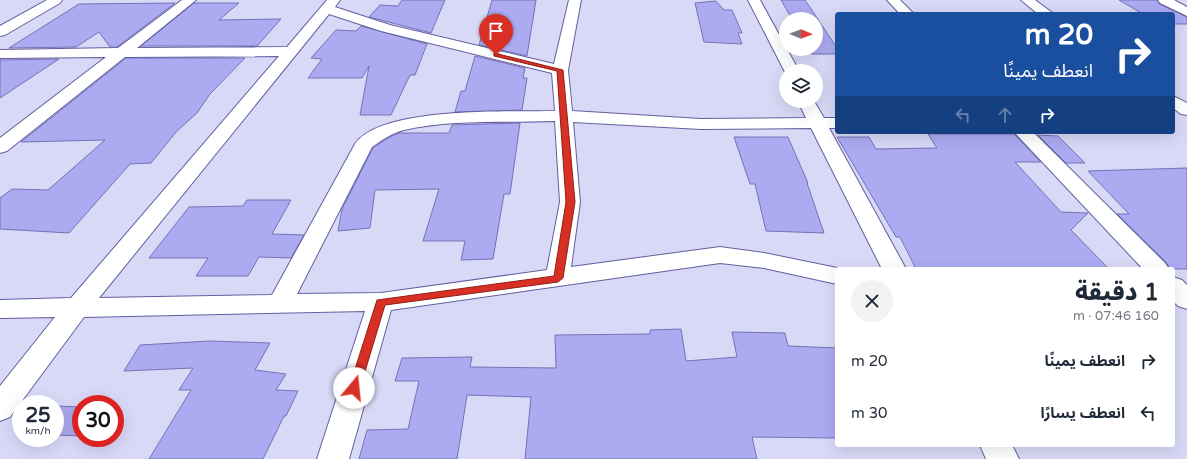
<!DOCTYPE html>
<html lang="ar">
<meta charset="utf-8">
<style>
:root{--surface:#fff;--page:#f2f2f3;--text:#1f2937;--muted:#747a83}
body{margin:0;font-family:"Varela Round","Noto Sans Arabic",sans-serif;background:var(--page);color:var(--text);direction:rtl;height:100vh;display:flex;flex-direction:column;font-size:15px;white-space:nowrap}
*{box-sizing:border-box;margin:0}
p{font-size:13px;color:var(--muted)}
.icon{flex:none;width:22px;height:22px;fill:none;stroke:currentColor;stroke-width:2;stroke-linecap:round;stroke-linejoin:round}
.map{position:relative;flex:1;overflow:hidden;direction:ltr}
.panel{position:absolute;left:835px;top:267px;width:340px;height:180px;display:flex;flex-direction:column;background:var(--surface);border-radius:4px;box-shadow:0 4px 16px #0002;direction:rtl}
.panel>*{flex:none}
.hud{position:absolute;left:835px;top:12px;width:340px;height:122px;border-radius:4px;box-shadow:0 4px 16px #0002;direction:rtl;background:#1a4fa0;color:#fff;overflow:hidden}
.needle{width:26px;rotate:91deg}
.fabs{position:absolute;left:779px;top:12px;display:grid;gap:8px}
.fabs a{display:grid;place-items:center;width:44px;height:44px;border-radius:50%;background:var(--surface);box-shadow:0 4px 16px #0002;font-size:20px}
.speed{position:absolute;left:12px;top:395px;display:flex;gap:8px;font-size:20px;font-weight:700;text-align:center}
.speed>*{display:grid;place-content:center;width:52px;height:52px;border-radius:50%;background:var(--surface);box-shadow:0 4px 16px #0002;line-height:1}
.speed small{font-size:10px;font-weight:400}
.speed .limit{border:6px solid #d22;background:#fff;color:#111}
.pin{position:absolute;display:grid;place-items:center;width:34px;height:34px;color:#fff;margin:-41px -17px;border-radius:50% 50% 50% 0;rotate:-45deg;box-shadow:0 0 4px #0007}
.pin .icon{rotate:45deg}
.me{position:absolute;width:44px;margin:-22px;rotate:17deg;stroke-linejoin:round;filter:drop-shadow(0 0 3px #0008)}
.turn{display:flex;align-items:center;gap:14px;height:84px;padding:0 16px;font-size:18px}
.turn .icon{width:52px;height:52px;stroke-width:2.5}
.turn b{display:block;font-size:28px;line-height:34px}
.lanes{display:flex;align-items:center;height:38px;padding:0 16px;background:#0003;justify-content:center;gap:20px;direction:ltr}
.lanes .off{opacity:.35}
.round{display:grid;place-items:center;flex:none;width:42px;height:42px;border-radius:21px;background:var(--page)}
.summary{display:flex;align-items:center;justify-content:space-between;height:68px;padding:0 16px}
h1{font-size:24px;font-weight:800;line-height:30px}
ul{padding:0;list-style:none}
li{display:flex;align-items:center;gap:12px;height:52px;padding:0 16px}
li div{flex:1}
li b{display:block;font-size:15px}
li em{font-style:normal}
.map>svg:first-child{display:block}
</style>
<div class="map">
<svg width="1187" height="459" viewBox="0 0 1187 459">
<rect width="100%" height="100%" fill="#d8d9f7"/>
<g fill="#acabf2" stroke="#7472b5">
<path d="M 402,0 L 445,0 L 431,33 L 369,17 L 380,5 L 398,6 Z"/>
<path d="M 492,0 L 536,0 L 527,56 L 479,45 Z"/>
<path d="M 781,0 L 805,0 L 837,48 L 837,54 L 812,54 L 809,49 L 816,49 L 816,19 L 792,19 Z"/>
<path d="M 1119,0 L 1157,0 L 1159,4 L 1187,17 L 1187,24 L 1173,24 L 1173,14 L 1143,14 Z"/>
<path d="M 716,1 L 724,10 L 732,10 L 742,33 L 738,33 L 742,44 L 704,42 L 695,3 Z"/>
<path d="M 175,3 L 117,47 L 110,47 L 99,32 L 76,47 L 9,48 L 79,4 Z"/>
<path d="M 194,3 L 239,3 L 219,20 L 281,19 L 257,46 L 141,46 Z"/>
<path d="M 361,26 L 427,44 L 415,75 L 410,75 L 391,115 L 360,115 L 369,66 L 362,78 L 308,78 L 322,59 L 311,58 L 336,30 L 356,31 Z"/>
<path d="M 475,56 L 525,68 L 523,78 L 527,78 L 522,110 L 455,112 L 461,91 L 465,91 Z"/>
<path d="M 126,58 L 245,58 L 210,94 L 197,113 L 176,132 L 151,163 L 130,164 L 69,233 L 0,229 L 0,198 L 12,189 L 48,190 L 105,140 L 21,142 Z"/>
<path d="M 0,59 L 0,60 L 59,59 L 0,98 Z"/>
<path d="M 520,123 L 510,194 L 504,194 L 493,259 L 461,260 L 465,241 L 423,241 L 439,189 L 375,190 L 370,228 L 338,231 L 342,209 L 373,148 L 388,138 L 399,133 L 449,133 L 452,125 Z"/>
<path d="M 928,134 L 1014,134 L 1041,162 L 1015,162 L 1061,212 L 1088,213 L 1071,230 L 1109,269 L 916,269 L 900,237 L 896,237 L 837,137 L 869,137 L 876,149 L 937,148 Z"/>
<path d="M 1038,135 L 1058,136 L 1085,163 L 1066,163 Z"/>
<path d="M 734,137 L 788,137 L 808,183 L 807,183 L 824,233 L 766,231 L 755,184 L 750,184 Z"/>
<path d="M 1187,168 L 1187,269 L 1170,269 L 1166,262 L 1117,214 L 1129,214 L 1088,171 Z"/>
<path d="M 247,200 L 291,200 L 272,234 L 304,235 L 291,258 L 259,257 L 248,276 L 196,276 L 208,258 L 149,258 L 189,207 L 243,206 Z"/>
<path d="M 681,329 L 686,361 L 737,357 L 732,332 L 785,333 L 788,346 L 837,348 L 837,438 L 752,437 L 757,459 L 525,459 L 531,397 L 467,395 L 457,459 L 359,459 L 367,430 L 408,429 L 419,381 L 395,381 L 402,358 L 472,357 L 470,367 L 556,368 L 555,335 L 650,334 L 650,330 Z"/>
<path d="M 210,341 L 270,343 L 255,370 L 286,374 L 276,390 L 298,391 L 286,416 L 284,416 L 263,459 L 149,459 L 191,390 L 179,390 L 193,368 L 124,371 L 140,345 Z"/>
<path d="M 55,406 L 81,407 L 81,436 L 55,435 Z"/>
</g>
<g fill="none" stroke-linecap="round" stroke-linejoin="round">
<g stroke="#625fa0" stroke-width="2">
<g id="minor">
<path d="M 47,0 L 62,0 L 60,3 L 5,35 L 0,36 L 0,26 Z"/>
<path d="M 182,0 L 196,0 L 137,48 L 287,47 L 327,0 L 340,0 L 335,7 L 390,25 L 554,64 L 569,0 L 581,0 L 568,70 L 572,111 L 701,119 L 806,118 L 798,101 L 814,101 L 824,118 L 837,118 L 837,128 L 829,128 L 906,269 L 882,269 L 811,128 L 701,129 L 573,122 L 580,202 L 571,267 L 720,247 L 764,253 L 842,269 L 837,269 L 837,284 L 764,268 L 720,263 L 391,310 L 349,459 L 317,459 L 365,311 L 84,317 L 10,417 L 0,421 L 0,386 L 55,317 L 0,318 L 0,300 L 71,298 L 279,56 L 125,57 L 7,151 L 0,153 L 0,138 L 106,57 L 0,58 L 0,50 L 118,48 ZM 329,14 L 381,31 L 552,73 L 555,111 C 511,112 381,106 355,144 L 272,295 L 99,298 ZM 555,121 L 560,202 L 547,270 L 381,293 L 297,294 L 372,147 C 382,140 392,133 404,130 C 451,119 507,123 555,121 Z"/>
<path d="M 748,0 L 760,0 L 799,71 L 786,71 L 786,74 Z"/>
<path d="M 887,0 L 900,0 L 914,14 L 900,14 Z"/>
<path d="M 1021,0 L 1035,0 L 1054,14 L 1038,14 Z"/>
<path d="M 1158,0 L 1174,0 L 1187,7 L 1187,16 L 1160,3 Z"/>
<path d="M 1173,96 L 1187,103 L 1187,115 L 1181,114 L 1173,108 Z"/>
<path d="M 1014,132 L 1033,132 L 1165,263 L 1169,269 L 1143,269 Z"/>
<path d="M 1173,277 L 1182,280 L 1187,285 L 1187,309 L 1178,306 L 1173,301 Z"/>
<path d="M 980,445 L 1012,445 L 1019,459 L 986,459 Z"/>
</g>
</g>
<use href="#minor" fill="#fff" fill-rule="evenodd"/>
</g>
<path fill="#d93025" stroke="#8d1f18" d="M 494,53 L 563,70 L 575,202 L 563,278 L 558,282 L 385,305 L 360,388 L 359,391 L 354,393 L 350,391 L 349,388 L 377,300 L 554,276 L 566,202 L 557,71 L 494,56 Z"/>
</svg>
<div class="fabs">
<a><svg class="needle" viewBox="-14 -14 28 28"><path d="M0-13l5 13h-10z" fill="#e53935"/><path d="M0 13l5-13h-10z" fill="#747a83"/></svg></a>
<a><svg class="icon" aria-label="layers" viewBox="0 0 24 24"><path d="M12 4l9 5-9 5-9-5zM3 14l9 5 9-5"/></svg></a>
</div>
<div class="speed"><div>25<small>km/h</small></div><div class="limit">30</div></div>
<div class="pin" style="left:496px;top:55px;background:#d93025"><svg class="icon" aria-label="arrive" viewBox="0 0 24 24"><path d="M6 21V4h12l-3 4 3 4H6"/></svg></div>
<svg class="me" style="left:354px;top:388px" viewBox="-20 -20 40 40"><circle r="19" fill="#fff"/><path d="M0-13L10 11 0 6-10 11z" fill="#d93025"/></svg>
<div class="hud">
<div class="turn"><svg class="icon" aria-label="right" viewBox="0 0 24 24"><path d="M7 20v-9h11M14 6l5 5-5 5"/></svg><div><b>20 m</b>انعطف يمينًا</div></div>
<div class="lanes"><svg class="icon off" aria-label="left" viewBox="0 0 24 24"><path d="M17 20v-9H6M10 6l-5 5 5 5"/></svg><svg class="icon off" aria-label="ahead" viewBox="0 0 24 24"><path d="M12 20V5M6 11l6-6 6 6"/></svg><svg class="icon" aria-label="right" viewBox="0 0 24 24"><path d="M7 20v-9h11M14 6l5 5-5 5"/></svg></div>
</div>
<section class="panel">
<div class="summary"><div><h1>1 دقيقة</h1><p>160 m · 07:46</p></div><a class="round"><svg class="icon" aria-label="close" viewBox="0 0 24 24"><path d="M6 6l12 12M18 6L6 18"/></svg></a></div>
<ul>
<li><svg class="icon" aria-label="right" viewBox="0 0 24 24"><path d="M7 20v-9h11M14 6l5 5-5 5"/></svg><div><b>انعطف يمينًا</b></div><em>20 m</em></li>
<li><svg class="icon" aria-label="left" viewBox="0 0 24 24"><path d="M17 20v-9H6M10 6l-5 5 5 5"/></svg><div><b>انعطف يسارًا</b></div><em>30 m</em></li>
</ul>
</section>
</div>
